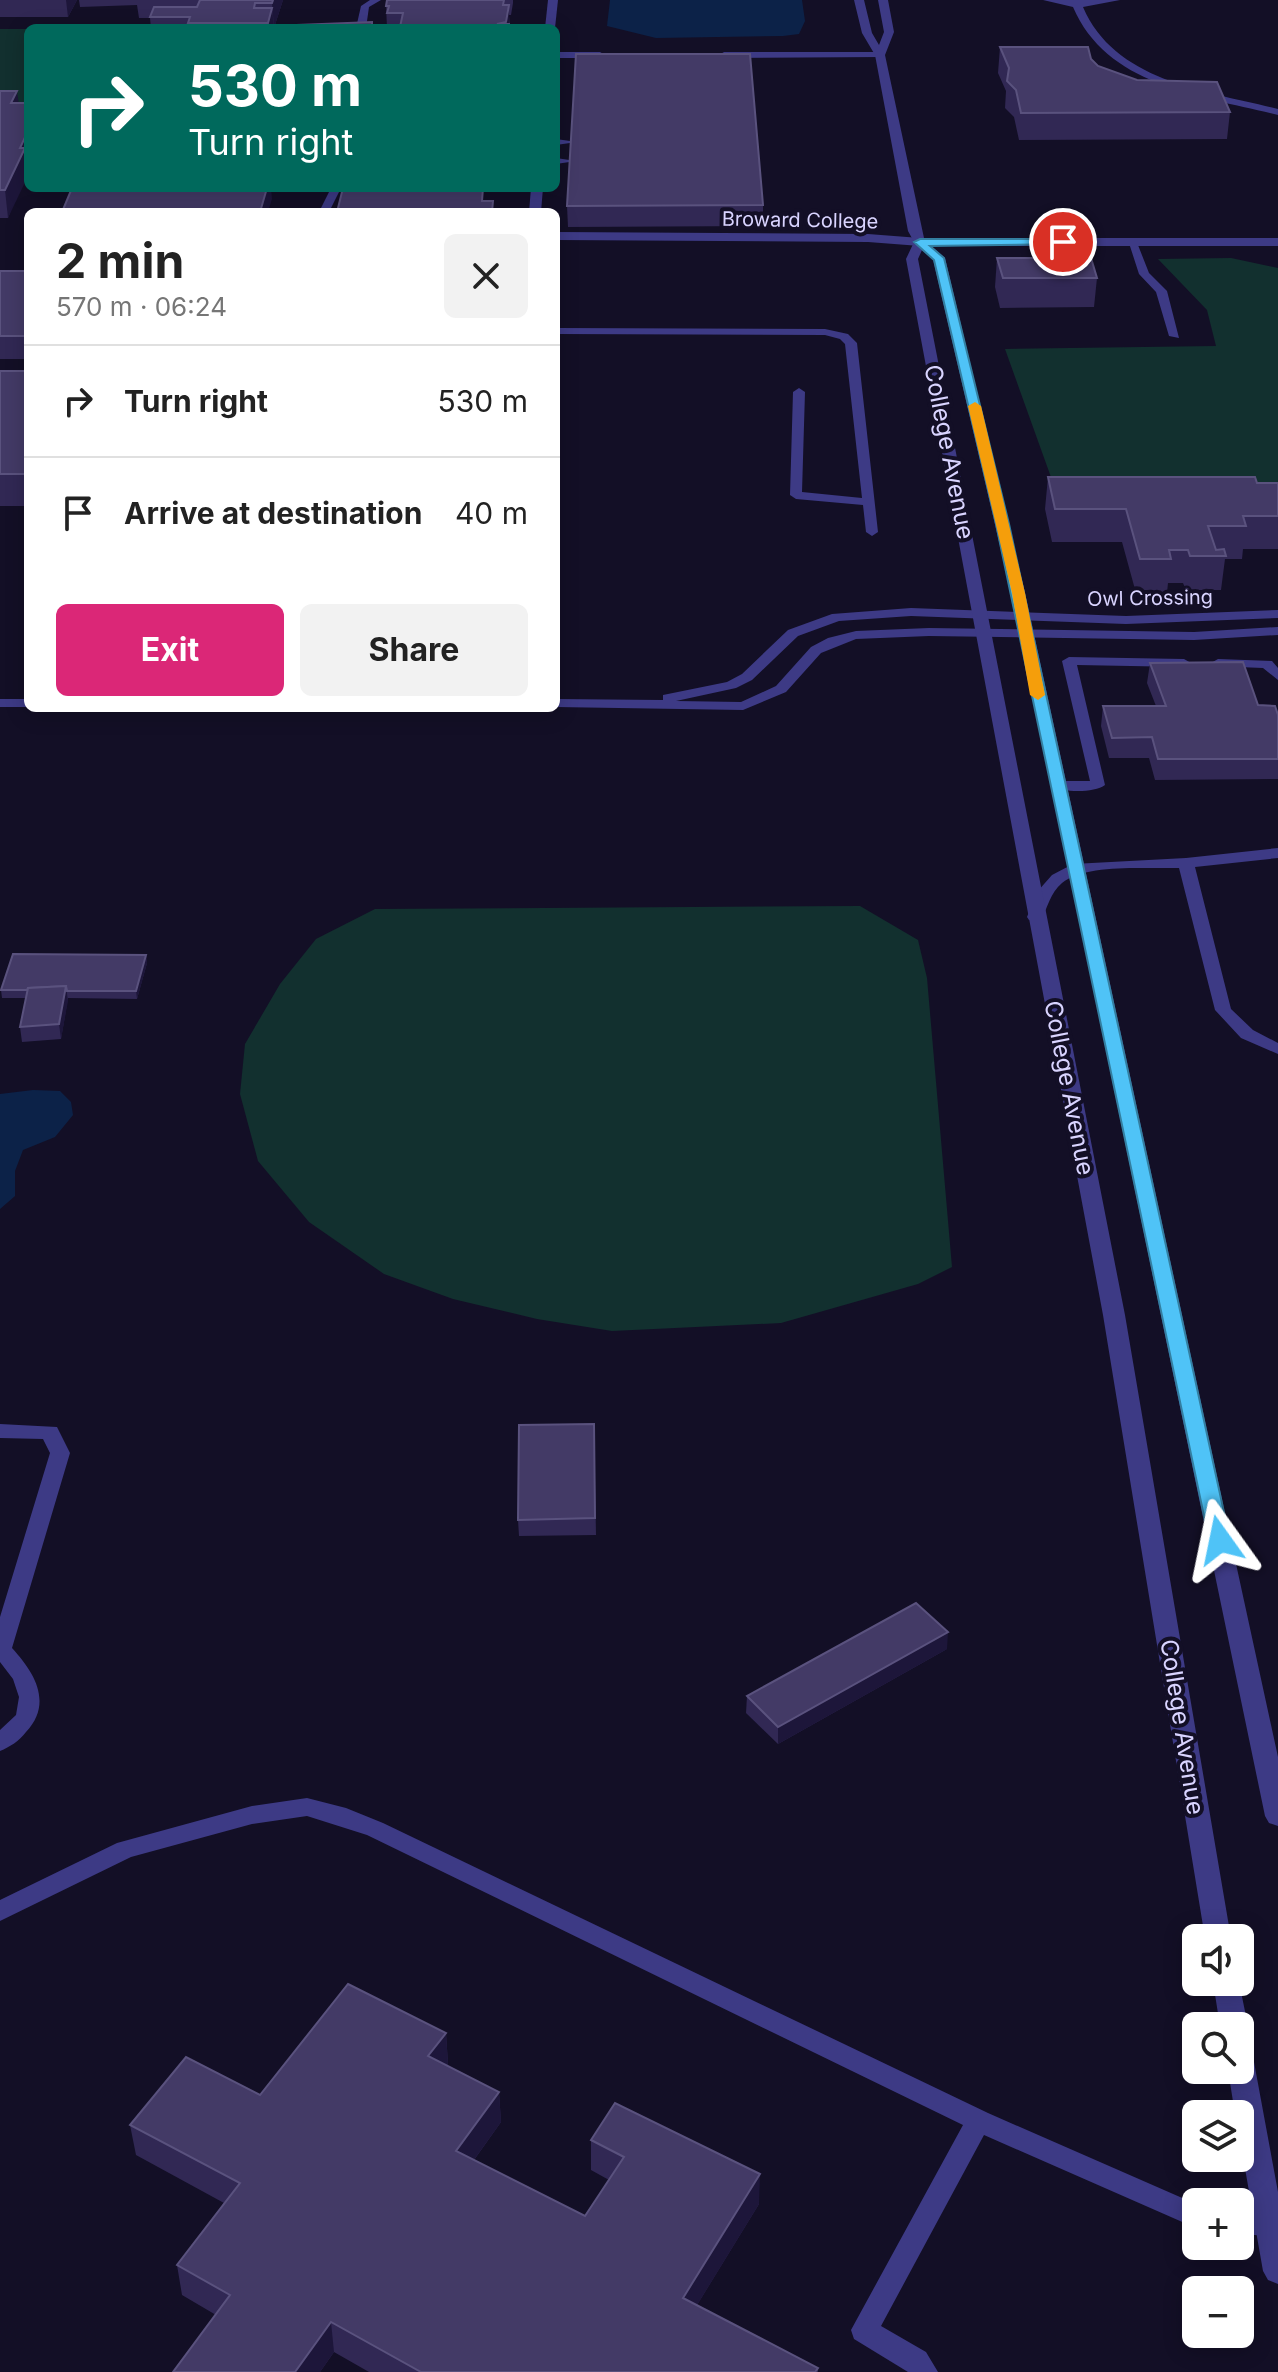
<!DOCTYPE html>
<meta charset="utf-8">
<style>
:root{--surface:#fff;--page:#f2f2f2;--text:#222;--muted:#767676;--line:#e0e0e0;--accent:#db2777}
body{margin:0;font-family:Inter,sans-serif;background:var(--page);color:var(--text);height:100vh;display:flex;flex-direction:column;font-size:30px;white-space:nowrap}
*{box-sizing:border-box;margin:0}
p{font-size:26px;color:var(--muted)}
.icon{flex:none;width:44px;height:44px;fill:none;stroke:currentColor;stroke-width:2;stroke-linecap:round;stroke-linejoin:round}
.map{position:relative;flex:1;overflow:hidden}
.sheet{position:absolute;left:24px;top:208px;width:536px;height:504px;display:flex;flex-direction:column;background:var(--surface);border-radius:12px;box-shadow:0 4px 20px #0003}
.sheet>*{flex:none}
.banner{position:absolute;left:24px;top:24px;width:536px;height:168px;border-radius:12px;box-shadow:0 4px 20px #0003;background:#00695c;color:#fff;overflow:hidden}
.tools{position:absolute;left:1182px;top:1924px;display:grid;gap:16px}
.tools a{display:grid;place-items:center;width:72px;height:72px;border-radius:12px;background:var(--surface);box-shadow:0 4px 20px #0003;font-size:40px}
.pin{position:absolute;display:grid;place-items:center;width:68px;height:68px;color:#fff;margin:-34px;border:4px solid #fff;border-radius:50%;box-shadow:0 2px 8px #0007}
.me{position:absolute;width:88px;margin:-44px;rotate:348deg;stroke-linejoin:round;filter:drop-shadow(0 0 6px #0008)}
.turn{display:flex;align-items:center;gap:28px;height:168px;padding:0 32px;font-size:36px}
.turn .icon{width:104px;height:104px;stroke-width:2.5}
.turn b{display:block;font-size:56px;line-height:68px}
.round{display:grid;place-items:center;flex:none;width:84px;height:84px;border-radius:12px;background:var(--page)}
.summary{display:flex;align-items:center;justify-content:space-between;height:136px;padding:0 32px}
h1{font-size:48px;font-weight:700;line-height:60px}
.primary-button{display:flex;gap:16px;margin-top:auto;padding:16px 32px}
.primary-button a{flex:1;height:92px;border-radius:12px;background:var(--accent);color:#fff;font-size:32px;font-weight:700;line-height:92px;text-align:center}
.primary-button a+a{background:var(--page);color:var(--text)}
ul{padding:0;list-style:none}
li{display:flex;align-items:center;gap:24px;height:112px;padding:0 32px;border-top:2px solid var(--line)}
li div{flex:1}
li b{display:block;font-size:30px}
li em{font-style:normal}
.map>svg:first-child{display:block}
</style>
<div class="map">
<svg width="1278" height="2372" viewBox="0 0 1278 2372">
<rect width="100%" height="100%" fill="#130f26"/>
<g fill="#12302f">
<rect x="0" y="29" width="28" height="76"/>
<path d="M 1231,258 L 1278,268 L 1278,484 L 1052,480 L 1005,349 L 1216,346 L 1207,310 L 1158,259 Z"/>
<path d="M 860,906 L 918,940 L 927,978 L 952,1267 L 918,1284 L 781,1323 L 612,1331 L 537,1319 L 453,1299 L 384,1274 L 309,1222 L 258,1161 L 240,1094 L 245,1044 L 280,984 L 316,939 L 375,909 Z"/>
</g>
<g fill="#0c2248">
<path d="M 610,0 L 802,0 L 805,21 L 799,34 L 783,36 L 656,38 L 607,26 Z"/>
<path d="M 33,1090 L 60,1091 L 71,1102 L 73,1115 L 55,1137 L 23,1150 L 15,1171 L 15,1196 L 0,1209 L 0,1094 Z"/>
</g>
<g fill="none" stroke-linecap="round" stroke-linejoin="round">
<g fill="#3d3a85" fill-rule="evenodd">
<path d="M 370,0 L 381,0 L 369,7 L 366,28 L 356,28 L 361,6 Z"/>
<path d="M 556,139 L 577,142 L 556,145 Z"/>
<path d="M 556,158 L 576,161 L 556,164 Z"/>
<path d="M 331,188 L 341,188 L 329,212 L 319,212 Z"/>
<path d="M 1128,240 L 1136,240 L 1149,273 L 1167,291 L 1179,338 L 1169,336 L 1156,292 L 1139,274 Z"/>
<path d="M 556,328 L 825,329 L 848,334 L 857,343 L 878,532 L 872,536 L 866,532 L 863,505 L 796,499 L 790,495 L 793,392 L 799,388 L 805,392 L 802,492 L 862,498 L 845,344 L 840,339 L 825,335 L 556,334 Z"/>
<path d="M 911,608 L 1126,616 L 1278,610 L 1278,618 L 1126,624 L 911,616 L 839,621 L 798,636 L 752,680 L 736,688 L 676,701 L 741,702 L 776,686 L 811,647 L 828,638 L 856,631 L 929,628 L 1194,632 L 1278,627 L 1278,635 L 1194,640 L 929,636 L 856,639 L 821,653 L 786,692 L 743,710 L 556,707 L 556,699 L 663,700 L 663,695 L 727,682 L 742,674 L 788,630 L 832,614 Z"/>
<path d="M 1069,657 L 1184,659 L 1191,663 L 1184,667 L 1077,665 L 1105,785 C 1094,793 1062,793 1051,785 L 1058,781 L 1090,781 L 1062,661 Z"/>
<path d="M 1218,659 L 1272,661 L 1278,668 L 1278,680 L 1263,668 L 1213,666 L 1211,663 Z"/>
<rect x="0" y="699" width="28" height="8"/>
<path d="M 1278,848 L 1278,858 L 1195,867 L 1231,1009 L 1253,1030 L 1278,1043 L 1278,1054 L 1241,1038 L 1215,1010 L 1179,868 C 1149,869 1085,863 1062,883 C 1050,893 1048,907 1041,920 L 1029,920 L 1027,917 L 1037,892 L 1052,875 L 1073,864 L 1186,858 Z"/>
<path d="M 0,1424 L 57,1427 L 70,1453 L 12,1648 C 35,1673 53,1703 26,1732 C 19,1741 10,1747 0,1751 L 0,1730 L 16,1715 L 19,1697 L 13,1679 L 0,1662 L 0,1617 L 50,1453 L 43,1439 L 0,1438 Z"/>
<path d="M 307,1798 L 346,1808 L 383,1823 L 988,2113 L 1196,2204 L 1196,2228 L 984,2135 L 881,2326 L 926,2352 L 938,2372 L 908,2372 L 854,2339 L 851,2330 L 963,2125 L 367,1835 L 307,1816 L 252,1824 L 131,1857 L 0,1921 L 0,1900 L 117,1843 L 252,1806 Z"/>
<path d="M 1240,2210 L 1278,2216 L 1278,2232 L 1269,2236 L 1240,2234 Z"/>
</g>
<g fill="#3d3a85" fill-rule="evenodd">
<path d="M 548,0 L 558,0 L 555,28 L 545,28 Z"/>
<path d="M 1043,0 L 1120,0 L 1083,7 C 1115,82 1207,91 1278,109 L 1278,115 C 1203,96 1107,87 1073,7 Z"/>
<path d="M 556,52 L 600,52 L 605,55 L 600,58 L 556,58 Z"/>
<path d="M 880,52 L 884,57 L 724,58 L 719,55 L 724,52 Z"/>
<path d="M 531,188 L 543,188 L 541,212 L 529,212 Z"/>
<path d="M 556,232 L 868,234 L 920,238 L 926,242 L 920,246 L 868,242 L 556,240 Z"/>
</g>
<g fill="#3d3a85" fill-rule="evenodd">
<path d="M 854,0 L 864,0 L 872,33 L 879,45 L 884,32 L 878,0 L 888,0 L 894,32 L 885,55 L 924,238 L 1278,238 L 1278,246 L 931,246 L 945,258 L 1025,593 L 1278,1757 L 1278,1826 L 1269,1823 L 1265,1816 L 1011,593 L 933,259 L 922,250 L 918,259 L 1125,1315 L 1231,1938 L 1205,1938 L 1103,1315 L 906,259 L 914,242 L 908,231 L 875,55 L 862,33 Z"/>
<path d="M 1213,1982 L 1239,1982 L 1248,2026 L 1244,2034 L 1240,2035 L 1240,2026 L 1220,2026 Z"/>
<path d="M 1240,2050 L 1250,2054 L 1254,2062 L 1278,2192 L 1278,2284 L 1268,2280 L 1263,2271 L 1240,2140 L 1240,2114 L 1235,2114 L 1228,2070 L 1240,2070 Z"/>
</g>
</g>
<g fill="#312854">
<path d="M 0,0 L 77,0 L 68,17 L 0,17 Z"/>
<path d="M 79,0 L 283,0 L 274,28 L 151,28 L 150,18 L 139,18 L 137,5 L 80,7 Z"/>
<path d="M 387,0 L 513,0 L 513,3 L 511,15 L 509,15 L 510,28 L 387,28 L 386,6 Z"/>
<path d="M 1000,47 L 1091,59 L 1098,66 L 1230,112 L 1227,139 L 1019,140 L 1014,117 L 1005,108 L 1006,91 L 998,73 Z"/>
<path d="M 0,91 L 19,103 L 28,103 L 28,166 L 8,218 L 0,218 Z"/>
<path d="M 763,205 L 763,226 L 568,227 L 567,206 Z"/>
<path d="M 997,258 L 1097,278 L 1094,307 L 1000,308 L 995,287 Z"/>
<rect x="0" y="271" width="28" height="88"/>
<path d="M 556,345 L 559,345 L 558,412 L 556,412 Z"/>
<rect x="0" y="371" width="28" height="135"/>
<path d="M 1048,477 L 1278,483 L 1278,549 L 1243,549 L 1242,559 L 1225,559 L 1221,590 L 1186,590 L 1183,583 L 1168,583 L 1167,593 L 1136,593 L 1122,542 L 1052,542 L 1045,509 Z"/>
<path d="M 1150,663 L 1258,705 L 1278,715 L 1278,779 L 1155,780 L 1149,758 L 1109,758 L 1101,726 L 1103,706 L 1156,706 L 1147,683 Z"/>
<path d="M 146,955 L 147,963 L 137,999 L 68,998 L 61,1039 L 22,1042 L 20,1027 L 26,998 L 2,998 L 1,990 Z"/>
<path d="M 594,1424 L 596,1535 L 519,1536 L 518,1520 Z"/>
<path d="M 947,1649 L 778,1744 L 746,1713 L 747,1696 Z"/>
<path d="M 446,2033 L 448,2064 L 446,2066 L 499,2092 L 501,2122 L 474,2160 L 585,2216 L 609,2180 L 591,2170 L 591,2140 L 759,2204 L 697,2305 L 818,2368 L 818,2372 L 369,2372 L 334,2352 L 320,2372 L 173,2372 L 216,2315 L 182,2295 L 177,2265 L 224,2203 L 136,2155 L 130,2125 L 260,2095 Z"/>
</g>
<g fill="#1d163a">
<path d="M 66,0 L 77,0 L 68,17 Z"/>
<path d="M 273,0 L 283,0 L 274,28 L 272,3 Z"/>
<path d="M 504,0 L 505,15 L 509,5 L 509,24 L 497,24 Z"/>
<path d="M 272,8 L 274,28 L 268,28 L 268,23 Z"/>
<path d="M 17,91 L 21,118 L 11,103 Z"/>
<path d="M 28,131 L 28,176 L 8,218 L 5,190 L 20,148 Z"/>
<path d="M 267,188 L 271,188 L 272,199 L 268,212 L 260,212 Z"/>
<path d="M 559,345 L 559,375 L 558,412 L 557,380 Z"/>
<path d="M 146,955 L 147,963 L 137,999 L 136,991 Z"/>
<path d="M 66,986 L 68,1001 L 61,1039 L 59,1024 Z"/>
<path d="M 948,1632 L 947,1649 L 778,1744 L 778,1727 Z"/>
<path d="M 446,2033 L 448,2064 L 430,2087 L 428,2056 Z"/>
<path d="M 499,2092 L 501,2122 L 458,2182 L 456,2151 Z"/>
<path d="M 760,2174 L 759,2204 L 683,2328 L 683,2298 Z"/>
<path d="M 331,2322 L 334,2352 L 320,2372 L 295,2372 Z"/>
</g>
<g fill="#433a66" stroke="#5a527e" stroke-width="2">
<path d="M 200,0 L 273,0 L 272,3 L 255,3 L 254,8 L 272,8 L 268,23 L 188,23 L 190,17 L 150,17 L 154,7 L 197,7 Z"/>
<path d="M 387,0 L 504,0 L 503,5 L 509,5 L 506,22 L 497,24 L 509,24 L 509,28 L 391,28 L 392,27 L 400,27 L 403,13 L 387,13 L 389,6 L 386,6 Z"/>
<path d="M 372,22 L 372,26 L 379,26 L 378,28 L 297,28 L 297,25 Z"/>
<path d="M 1000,47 L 1088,47 L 1091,59 L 1098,66 L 1137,80 L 1217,82 L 1230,112 L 1021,113 L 1016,90 L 1007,81 L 1009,68 Z"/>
<path d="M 576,54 L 750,54 L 763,205 L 567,206 Z"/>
<path d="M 0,91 L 17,91 L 11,103 L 28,103 L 28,131 L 20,148 L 25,148 L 5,190 L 0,190 Z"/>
<path d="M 72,188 L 267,188 L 260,212 L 62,212 Z"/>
<path d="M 343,188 L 483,188 L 482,201 L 493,201 L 492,212 L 337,212 Z"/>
<path d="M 997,258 L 1091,258 L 1097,278 L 1003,278 Z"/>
<rect x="0" y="271" width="28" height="65"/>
<path d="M 556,345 L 559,345 L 557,380 L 556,380 Z"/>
<rect x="0" y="371" width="28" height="103"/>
<path d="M 1048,477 L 1255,477 L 1257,483 L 1278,483 L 1278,516 L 1243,516 L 1246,526 L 1208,526 L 1216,550 L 1224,549 L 1226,556 L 1190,556 L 1188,550 L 1169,550 L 1171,559 L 1140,559 L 1126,509 L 1055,509 Z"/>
<path d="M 1243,662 L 1258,705 L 1275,706 L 1278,715 L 1278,759 L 1158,759 L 1152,737 L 1112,738 L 1103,706 L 1166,706 L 1150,663 Z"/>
<path d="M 13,954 L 146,955 L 136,991 L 67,991 L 66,986 L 28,988 L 27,990 L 1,990 Z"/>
<path d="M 66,986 L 59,1024 L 20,1027 L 28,988 Z"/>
<path d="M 594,1424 L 595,1518 L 518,1520 L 519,1425 Z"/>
<path d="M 916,1603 L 948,1632 L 778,1727 L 747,1696 Z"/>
<path d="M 348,1984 L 446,2033 L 428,2056 L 499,2092 L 456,2151 L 585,2216 L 624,2157 L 591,2140 L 615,2103 L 760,2174 L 683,2298 L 818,2368 L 815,2372 L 421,2372 L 331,2322 L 295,2372 L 173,2372 L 230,2295 L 177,2265 L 240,2183 L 130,2125 L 186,2057 L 260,2095 Z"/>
</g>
<path fill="#4fc3f7" stroke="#337fa1" stroke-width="2" d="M 1063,239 L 1067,244 L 930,246 L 944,258 L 1009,524 L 1230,1540 L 1220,1548 L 1209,1540 L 996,524 L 934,260 L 914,242 L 920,239 Z"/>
<path fill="#f59e0b" d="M 975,402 L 981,406 L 1025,593 L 1045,695 L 1038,700 L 1030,695 L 1012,593 L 968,406 Z"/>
<g text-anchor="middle" stroke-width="8" stroke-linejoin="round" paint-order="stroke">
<g font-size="20" fill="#d9d4ff" stroke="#130f26">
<text transform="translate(800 220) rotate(1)" y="7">Broward College</text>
<text transform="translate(1150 598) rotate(-1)" y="7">Owl Crossing</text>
</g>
<g font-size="24" fill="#d9d4ff" stroke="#130f26">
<text transform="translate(949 452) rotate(79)" y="8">College Avenue</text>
<text transform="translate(1069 1088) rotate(79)" y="8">College Avenue</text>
<text transform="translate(1182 1727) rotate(81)" y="8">College Avenue</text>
</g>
</g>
</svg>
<div class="tools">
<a><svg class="icon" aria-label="sound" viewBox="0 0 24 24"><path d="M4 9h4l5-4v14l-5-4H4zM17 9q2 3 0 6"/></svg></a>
<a><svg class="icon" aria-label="search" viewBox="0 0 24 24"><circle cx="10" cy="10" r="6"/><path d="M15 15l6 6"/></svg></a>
<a><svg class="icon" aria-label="layers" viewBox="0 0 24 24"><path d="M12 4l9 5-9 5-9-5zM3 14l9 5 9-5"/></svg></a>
<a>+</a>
<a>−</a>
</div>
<div class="pin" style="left:1063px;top:242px;background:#d93025"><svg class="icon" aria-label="arrive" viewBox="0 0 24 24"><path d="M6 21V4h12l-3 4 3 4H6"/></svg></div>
<svg class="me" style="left:1220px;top:1540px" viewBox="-20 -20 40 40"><path d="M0-17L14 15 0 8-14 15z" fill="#4fc3f7" stroke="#fff" stroke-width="4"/></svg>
<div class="banner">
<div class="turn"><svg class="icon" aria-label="right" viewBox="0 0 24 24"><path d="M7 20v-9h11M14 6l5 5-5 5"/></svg><div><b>530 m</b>Turn right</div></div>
</div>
<section class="sheet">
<div class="summary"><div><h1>2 min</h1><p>570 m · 06:24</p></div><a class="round"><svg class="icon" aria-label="close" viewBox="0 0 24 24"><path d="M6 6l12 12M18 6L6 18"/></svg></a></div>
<ul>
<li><svg class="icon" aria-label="right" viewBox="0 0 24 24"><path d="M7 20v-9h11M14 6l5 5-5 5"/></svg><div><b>Turn right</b></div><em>530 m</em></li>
<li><svg class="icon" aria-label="arrive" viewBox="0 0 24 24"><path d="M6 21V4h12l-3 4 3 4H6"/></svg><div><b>Arrive at destination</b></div><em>40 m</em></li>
</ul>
<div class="primary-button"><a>Exit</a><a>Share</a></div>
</section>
</div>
